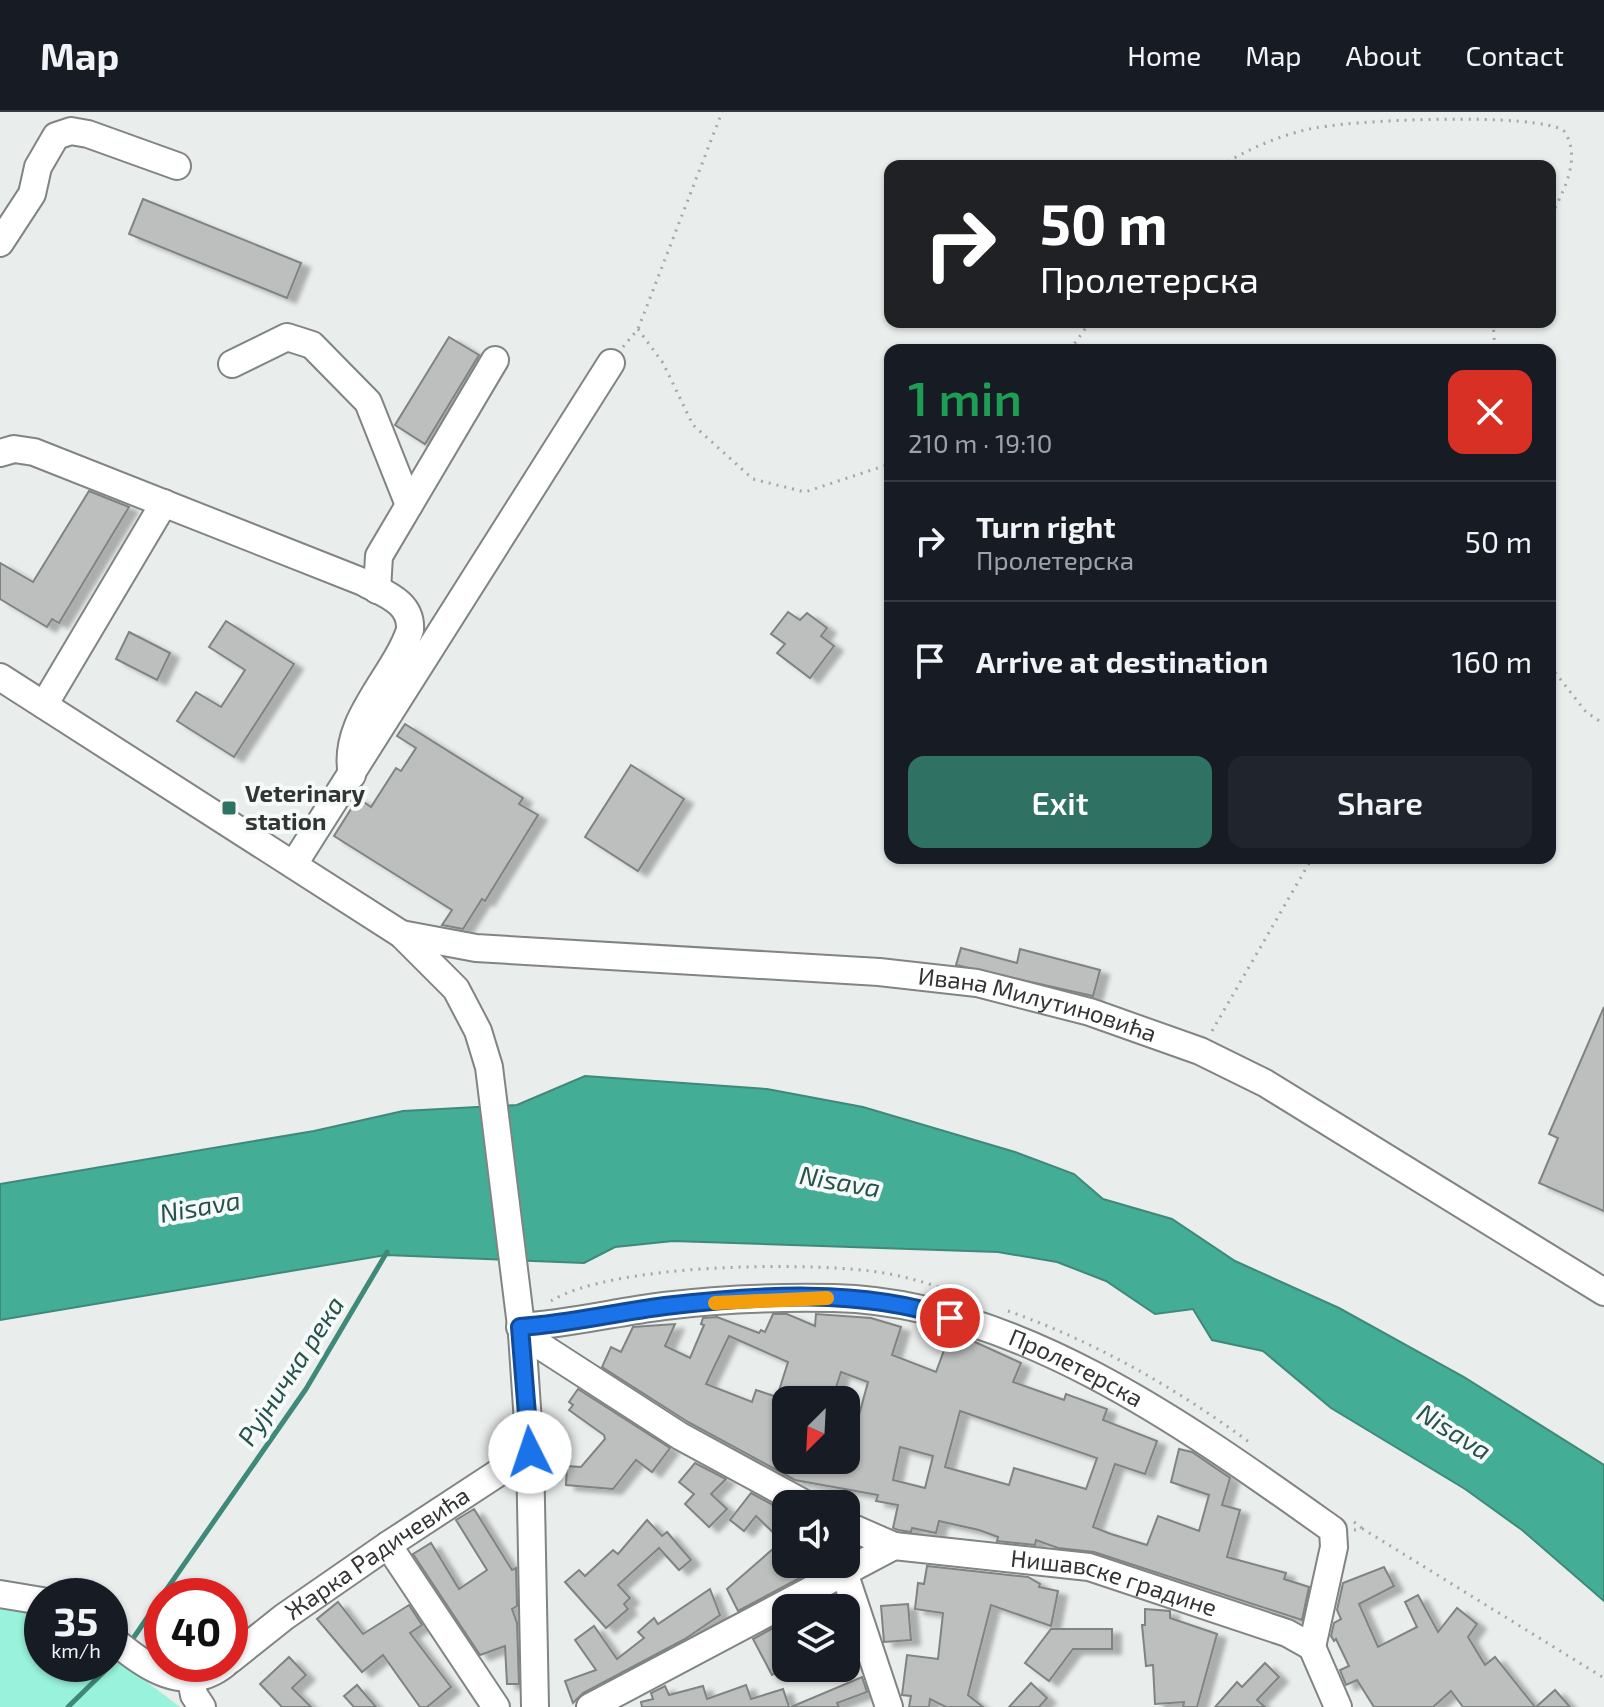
<!DOCTYPE html>
<meta charset="utf-8">
<style>
:root{--surface:#171b24;--page:#20242c;--text:#f1f3f6;--muted:#9ea1a6;--line:#363941;--accent:#2f7162}
body{margin:0;font-family:"Exo 2",sans-serif;background:var(--page);color:var(--text);height:100vh;display:flex;flex-direction:column;font-size:30px;white-space:nowrap}
*{box-sizing:border-box;margin:0}
p{font-size:26px;color:var(--muted)}
.icon{flex:none;width:44px;height:44px;fill:none;stroke:currentColor;stroke-width:2;stroke-linecap:round;stroke-linejoin:round}
.map{position:relative;flex:1;overflow:hidden}
.panel{position:absolute;left:884px;top:232px;width:672px;height:520px;display:flex;flex-direction:column;background:var(--surface);border-radius:16px;box-shadow:0 2px 6px #0004}
.panel>*{flex:none}
.guide{position:absolute;left:884px;top:48px;width:672px;height:168px;border-radius:16px;box-shadow:0 2px 6px #0004;background:#202124;color:#fff;overflow:hidden}
.needle{width:52px;rotate:204deg}
.buttons{position:absolute;left:772px;top:1274px;display:grid;gap:16px}
.buttons a{display:grid;place-items:center;width:88px;height:88px;border-radius:16px;background:var(--surface);box-shadow:0 2px 6px #0004;font-size:40px}
.speed{position:absolute;left:24px;top:1466px;display:flex;gap:16px;font-size:40px;font-weight:700;text-align:center}
.speed>*{display:grid;place-content:center;width:104px;height:104px;border-radius:50%;background:var(--surface);box-shadow:0 2px 6px #0004;line-height:1}
.speed small{font-size:20px;font-weight:400}
.speed .limit{border:12px solid #d22;background:#fff;color:#111}
.pin{position:absolute;display:grid;place-items:center;width:68px;height:68px;color:#fff;margin:-34px;border:4px solid #fff;border-radius:50%;box-shadow:0 2px 8px #0007}
.me{position:absolute;width:88px;margin:-44px;rotate:356deg;stroke-linejoin:round;filter:drop-shadow(0 0 6px #0008)}
.turn{display:flex;align-items:center;gap:28px;height:168px;padding:0 24px;font-size:36px}
.turn .icon{width:104px;height:104px;stroke-width:2.5}
.turn b{display:block;font-size:56px;line-height:68px}
.round{display:grid;place-items:center;flex:none;width:84px;height:84px;border-radius:16px;background:var(--page)}
.headline{display:flex;align-items:center;justify-content:space-between;height:136px;padding:0 24px}
h1{font-size:48px;font-weight:600;line-height:60px;color:#1e9e55}
.button{display:flex;gap:16px;margin-top:auto;padding:16px 24px}
.button a{flex:1;height:92px;border-radius:16px;background:var(--accent);color:#fff;font-size:32px;font-weight:600;line-height:92px;text-align:center}
.button a+a{background:var(--page);color:var(--text)}
ul{padding:0;list-style:none}
li{display:flex;align-items:center;gap:24px;height:120px;padding:0 24px;border-top:2px solid var(--line)}
li div{flex:1}
li b{display:block;font-size:30px}
li em{font-style:normal}
header{display:flex;align-items:center;gap:48px;box-sizing:border-box;height:112px;padding:0 40px;background:var(--surface);border-bottom:2px solid var(--line)}
header strong{font-size:38px}
nav{display:flex;gap:44px;margin-inline-start:auto;font-size:28px}
.map>svg:first-child{display:block}
</style>
<header>
<strong>Map</strong>
<nav><a>Home</a><a>Map</a><a>About</a><a>Contact</a></nav>
</header>
<div class="map">
<svg width="1604" height="1595" viewBox="0 0 1604 1595">
<defs>
<filter id="shadow"><feDropShadow dx="9" dy="5" stdDeviation="2" flood-color="#0004"/></filter>
</defs>
<rect width="100%" height="100%" fill="#e9edec"/>
<path fill="#99f2db" d="M 0,1493 L 42,1502 L 42,1552 L 110,1552 L 110,1542 L 180,1595 L 0,1595 Z"/>
<path fill="#44ad96" stroke="#3f8979" stroke-width="2" d="M 585,964 L 767,977 L 863,995 L 1015,1040 L 1074,1062 L 1103,1087 L 1172,1107 L 1235,1149 L 1339,1196 L 1464,1265 L 1604,1353 L 1604,1489 L 1522,1418 L 1465,1377 L 1331,1296 L 1263,1239 L 1212,1228 L 1193,1197 L 1155,1202 L 1106,1169 L 1057,1150 L 998,1140 L 673,1129 L 615,1135 L 584,1151 L 386,1143 L 0,1208 L 0,1072 L 314,1019 L 403,999 L 517,993 Z"/>
<g fill="none" stroke-linecap="round" stroke-linejoin="round">
<g stroke="#3f8979" stroke-width="5">
<path d="M 162,1484 L 306,1277 L 387,1140"/>
<path d="M 130,1531 L 162,1484"/>
<path d="M 68,1595 L 122,1542"/>
</g>
</g>
<g fill="#bcbfbe" stroke="#7f8382" stroke-width="2" fill-rule="evenodd" filter="url(#shadow)">
<path d="M 143,87 L 301,151 L 287,186 L 129,122 Z"/>
<path d="M 449,225 L 479,243 L 425,332 L 395,313 Z"/>
<path d="M 89,379 L 129,395 L 59,511 L 52,507 L 47,515 L 0,487 L 0,451 L 33,470 Z"/>
<path d="M 788,500 L 800,508 L 807,501 L 827,516 L 821,524 L 834,534 L 810,566 L 777,541 L 785,532 L 771,522 Z"/>
<path d="M 226,509 L 294,552 L 234,645 L 177,609 L 196,580 L 221,595 L 245,558 L 209,535 Z"/>
<path d="M 129,520 L 170,541 L 157,568 L 116,547 Z"/>
<path d="M 405,612 L 523,686 L 519,692 L 538,703 L 485,789 L 482,787 L 463,817 L 442,813 L 452,798 L 334,724 L 358,686 L 371,695 L 396,656 L 401,659 L 416,636 L 397,624 Z"/>
<path d="M 631,653 L 684,687 L 638,759 L 585,725 Z"/>
<path d="M 961,836 L 1017,851 L 1020,837 L 1100,858 L 1093,884 L 956,853 Z"/>
<path d="M 1604,895 L 1604,1099 L 1539,1071 L 1558,1026 L 1549,1022 Z"/>
<path d="M 773,1202 L 787,1202 L 815,1214 L 816,1202 L 871,1206 L 901,1215 L 892,1243 L 936,1260 L 950,1222 L 964,1225 L 1021,1251 L 1013,1270 L 1064,1288 L 1066,1282 L 1107,1297 L 1103,1308 L 1157,1329 L 1145,1362 L 1115,1352 L 1093,1415 L 1111,1422 L 1147,1433 L 1158,1404 L 1199,1419 L 1209,1383 L 1171,1370 L 1179,1337 L 1192,1340 L 1230,1366 L 1222,1393 L 1240,1398 L 1227,1445 L 1286,1461 L 1284,1467 L 1309,1475 L 1302,1508 L 1094,1440 L 1058,1436 L 1036,1428 L 1035,1433 L 997,1429 L 998,1425 L 979,1418 L 939,1409 L 936,1421 L 912,1416 L 911,1420 L 898,1418 L 893,1416 L 898,1393 L 876,1389 L 878,1383 L 795,1368 L 688,1310 L 602,1255 L 611,1235 L 621,1240 L 633,1215 L 675,1212 L 665,1234 L 690,1246 L 704,1213 L 701,1212 L 703,1206 L 717,1205 L 759,1221 L 761,1218 L 765,1220 ZM 729,1224 L 788,1250 L 777,1285 L 756,1278 L 752,1290 L 706,1272 ZM 841,1260 L 868,1270 L 854,1321 L 849,1320 L 846,1348 L 786,1348 L 785,1288 L 800,1288 L 804,1276 L 833,1285 ZM 960,1299 L 1097,1346 L 1086,1377 L 1014,1356 L 1009,1373 L 945,1355 ZM 900,1335 L 933,1344 L 925,1376 L 893,1368 Z"/>
<path d="M 578,1277 L 670,1336 L 652,1360 L 636,1348 L 613,1377 L 566,1373 L 567,1354 L 581,1355 L 605,1327 L 604,1323 L 569,1298 L 573,1293 L 569,1290 Z"/>
<path d="M 695,1351 L 726,1367 L 711,1382 L 727,1397 L 709,1415 L 685,1392 L 694,1382 L 679,1370 Z"/>
<path d="M 751,1381 L 786,1400 L 786,1452 L 826,1452 L 738,1499 L 727,1477 L 782,1429 L 756,1404 L 744,1419 L 730,1408 Z"/>
<path d="M 474,1397 L 512,1458 L 516,1456 L 517,1494 L 512,1497 L 517,1511 L 519,1572 L 507,1572 L 505,1534 L 480,1543 L 413,1442 L 431,1431 L 459,1477 L 487,1458 L 456,1408 Z"/>
<path d="M 647,1408 L 662,1424 L 667,1420 L 691,1448 L 679,1458 L 659,1436 L 618,1473 L 630,1486 L 624,1492 L 628,1497 L 606,1516 L 565,1470 L 579,1458 L 585,1464 L 613,1438 L 618,1442 Z"/>
<path d="M 927,1454 L 1028,1465 L 1040,1472 L 1039,1475 L 1058,1479 L 1051,1514 L 991,1493 L 968,1583 L 983,1595 L 946,1595 L 930,1587 L 929,1595 L 909,1595 L 911,1584 L 902,1583 L 907,1543 L 938,1547 L 943,1501 L 915,1497 L 918,1471 L 924,1472 Z"/>
<path d="M 1384,1455 L 1394,1474 L 1359,1492 L 1378,1535 L 1417,1515 L 1405,1490 L 1418,1483 L 1438,1520 L 1457,1496 L 1477,1512 L 1468,1525 L 1485,1553 L 1495,1545 L 1535,1595 L 1463,1595 L 1451,1579 L 1433,1595 L 1374,1595 L 1357,1568 L 1346,1573 L 1340,1558 L 1349,1554 L 1336,1527 L 1334,1529 L 1331,1524 L 1334,1511 L 1341,1507 L 1337,1498 L 1343,1471 Z"/>
<path d="M 710,1477 L 720,1503 L 685,1527 L 583,1581 L 573,1591 L 565,1569 L 596,1558 L 575,1528 L 594,1514 L 617,1547 L 644,1526 L 638,1520 L 654,1506 L 658,1512 Z"/>
<path d="M 338,1490 L 363,1522 L 409,1493 L 422,1513 L 410,1521 L 451,1575 L 427,1595 L 420,1595 L 383,1543 L 362,1560 L 317,1507 Z"/>
<path d="M 908,1492 L 911,1528 L 884,1530 L 881,1494 Z"/>
<path d="M 1145,1497 L 1170,1499 L 1170,1506 L 1217,1522 L 1197,1595 L 1183,1595 L 1184,1590 L 1155,1592 L 1153,1553 L 1146,1554 L 1142,1513 L 1145,1513 Z"/>
<path d="M 786,1509 L 786,1556 L 772,1563 L 753,1527 Z"/>
<path d="M 1051,1517 L 1112,1517 L 1112,1537 L 1073,1537 L 1049,1569 L 1025,1551 Z"/>
<path d="M 289,1545 L 306,1563 L 292,1576 L 311,1595 L 282,1595 L 260,1572 Z"/>
<path d="M 1265,1551 L 1279,1565 L 1257,1588 L 1265,1595 L 1215,1595 L 1237,1570 L 1242,1575 Z"/>
<path d="M 862,1565 L 867,1580 L 837,1591 L 839,1595 L 791,1595 Z"/>
<path d="M 1031,1571 L 1047,1586 L 1039,1595 L 1009,1595 Z"/>
<path d="M 357,1573 L 376,1595 L 354,1595 L 344,1584 Z"/>
<path d="M 746,1573 L 751,1587 L 783,1577 L 789,1595 L 642,1595 L 641,1590 L 653,1587 L 651,1581 L 665,1574 L 669,1583 L 703,1574 L 707,1587 Z"/>
<path d="M 1555,1578 L 1570,1595 L 1536,1595 Z"/>
</g>
<g fill="none" stroke-linecap="round" stroke-linejoin="round">
<g stroke="#808483" stroke-width="30">
<g id="minor">
<path d="M 0,131 L 32,82 L 38,55 L 56,24 L 71,19 L 88,22 L 177,54"/>
<path d="M 232,252 L 287,225 L 312,233 L 368,290 L 409,393"/>
<path d="M 0,341 L 14,337 L 34,340 L 363,470 C 385,482 412,490 410,518 C 394,566 341,609 352,663"/>
<path d="M 377,478 L 379,444 L 495,248"/>
<path d="M 0,565 L 401,822 L 456,877 L 478,919 L 489,955 L 522,1222 L 530,1340 L 535,1595"/>
<path d="M 44,593 L 164,391"/>
<path d="M 294,752 L 611,251"/>
<path id="s1" d="M 401,822 L 476,836 L 879,860 L 977,871 L 1090,900 L 1200,939 L 1265,971 L 1604,1180"/>
<path id="s2" d="M 520,1215 C 569,1212 616,1200 664,1194 C 719,1187 779,1185 834,1186 C 1016,1190 1191,1317 1333,1418 L 1334,1435 L 1312,1535"/>
<path d="M 522,1222 L 680,1324 L 805,1392"/>
<path id="s3" d="M 846,1413 L 894,1434 L 1089,1455 L 1287,1521 L 1312,1535 L 1338,1595"/>
<path d="M 388,1433 L 496,1595"/>
<path d="M 844,1460 L 889,1595"/>
<path d="M 0,1482 L 42,1489"/>
<path d="M 110,1525 C 143,1554 185,1584 225,1552"/>
<path id="s4" d="M 230,1548 L 284,1505 L 388,1433 L 530,1340"/>
<path d="M 191,1567 L 194,1583 L 202,1595"/>
<path d="M 590,1595 L 894,1434"/>
</g>
</g>
<g stroke="#a4a7a6" stroke-width="3" stroke-dasharray="2 6" stroke-linecap="butt">
<path d="M 1221,54 C 1246,38 1276,25 1305,18 C 1347,7 1539,0 1564,19 C 1583,47 1562,81 1550,106"/>
<path d="M 1493,210 L 1495,238"/>
<path d="M 638,217 L 663,251 L 693,313 L 753,367 L 805,380 L 890,352"/>
<path d="M 623,235 L 638,217 L 722,0"/>
<path d="M 1070,238 L 1090,210"/>
<path d="M 1550,554 L 1586,600 L 1604,612"/>
<path d="M 1212,919 L 1312,746"/>
<path d="M 551,1189 C 611,1152 798,1150 870,1159 C 905,1163 937,1174 970,1186"/>
<path d="M 1008,1199 C 1096,1230 1174,1275 1249,1330"/>
<path d="M 1354,1410 L 1363,1417"/>
<path d="M 1354,1418 L 1363,1417 L 1604,1566"/>
</g>
<use href="#minor" stroke="#fff" stroke-width="26"/>
</g>
<g fill="none" stroke-linecap="round" stroke-linejoin="round">
<g stroke="#114b97" stroke-width="20">
<path id="route" d="M 530,1340 L 520,1215 C 570,1212 617,1200 665,1194 C 757,1183 862,1176 950,1206"/>
</g>
<use href="#route" stroke="#1a73e8" stroke-width="14"/>
<path stroke="#f59e0b" stroke-width="14" d="M 715,1191 L 827,1186"/>
</g>
<rect fill="#2f7162" stroke="#f6faf9" stroke-width="3" x="221" y="688" width="16" height="16" rx="4"/>
<g text-anchor="middle" stroke-width="8" stroke-linejoin="round" paint-order="stroke">
<g font-size="24" font-weight="bold" fill="#333534" stroke="#f6faf9" text-anchor="start">
<text x="245" y="690">Veterinary<tspan x="245" dy="28">station</tspan></text>
</g>
<g font-size="24" fill="#333534" stroke="#f6faf9">
<text dy="8" stroke="none"><textPath href="#s1" startOffset="642">Ивана Милутиновића</textPath></text>
<text dy="8" stroke="none"><textPath href="#s2" startOffset="570">Пролетерска</textPath></text>
<text dy="8" stroke="none"><textPath href="#s4" startOffset="182">Жарка Радичевића</textPath></text>
<text dy="8" stroke="none"><textPath href="#s3" startOffset="276">Нишавске градине</textPath></text>
</g>
<g font-size="26" font-style="italic" fill="#265348" stroke="#f6faf9">
<text transform="translate(840 1070) rotate(10)" y="9">Nisava</text>
<text transform="translate(200 1095) rotate(-10)" y="9">Nisava</text>
<text transform="translate(291 1259) rotate(-57)" y="9">Рујничка река</text>
<text transform="translate(1454 1320) rotate(32)" y="9">Nisava</text>
</g>
</g>
</svg>
<div class="buttons">
<a><svg class="needle" viewBox="-14 -14 28 28"><path d="M0-13l5 13h-10z" fill="#e53935"/><path d="M0 13l5-13h-10z" fill="#9ea1a6"/></svg></a>
<a><svg class="icon" aria-label="sound" viewBox="0 0 24 24"><path d="M4 9h4l5-4v14l-5-4H4zM17 9q2 3 0 6"/></svg></a>
<a><svg class="icon" aria-label="layers" viewBox="0 0 24 24"><path d="M12 4l9 5-9 5-9-5zM3 14l9 5 9-5"/></svg></a>
</div>
<div class="speed"><div>35<small>km/h</small></div><div class="limit">40</div></div>
<div class="pin" style="left:950px;top:1206px;background:#d93025"><svg class="icon" aria-label="arrive" viewBox="0 0 24 24"><path d="M6 21V4h12l-3 4 3 4H6"/></svg></div>
<svg class="me" style="left:530px;top:1340px" viewBox="-20 -20 40 40"><circle r="19" fill="#fff"/><path d="M0-13L10 11 0 6-10 11z" fill="#1a73e8"/></svg>
<div class="guide">
<div class="turn"><svg class="icon" aria-label="right" viewBox="0 0 24 24"><path d="M7 20v-9h11M14 6l5 5-5 5"/></svg><div><b>50 m</b>Пролетерска</div></div>
</div>
<section class="panel">
<div class="headline"><div><h1>1 min</h1><p>210 m · 19:10</p></div><a class="round" style="background:#d93025;color:#fff"><svg class="icon" aria-label="close" viewBox="0 0 24 24"><path d="M6 6l12 12M18 6L6 18"/></svg></a></div>
<ul>
<li><svg class="icon" aria-label="right" viewBox="0 0 24 24"><path d="M7 20v-9h11M14 6l5 5-5 5"/></svg><div><b>Turn right</b><p>Пролетерска</p></div><em>50 m</em></li>
<li><svg class="icon" aria-label="arrive" viewBox="0 0 24 24"><path d="M6 21V4h12l-3 4 3 4H6"/></svg><div><b>Arrive at destination</b></div><em>160 m</em></li>
</ul>
<div class="button"><a>Exit</a><a>Share</a></div>
</section>
</div>
